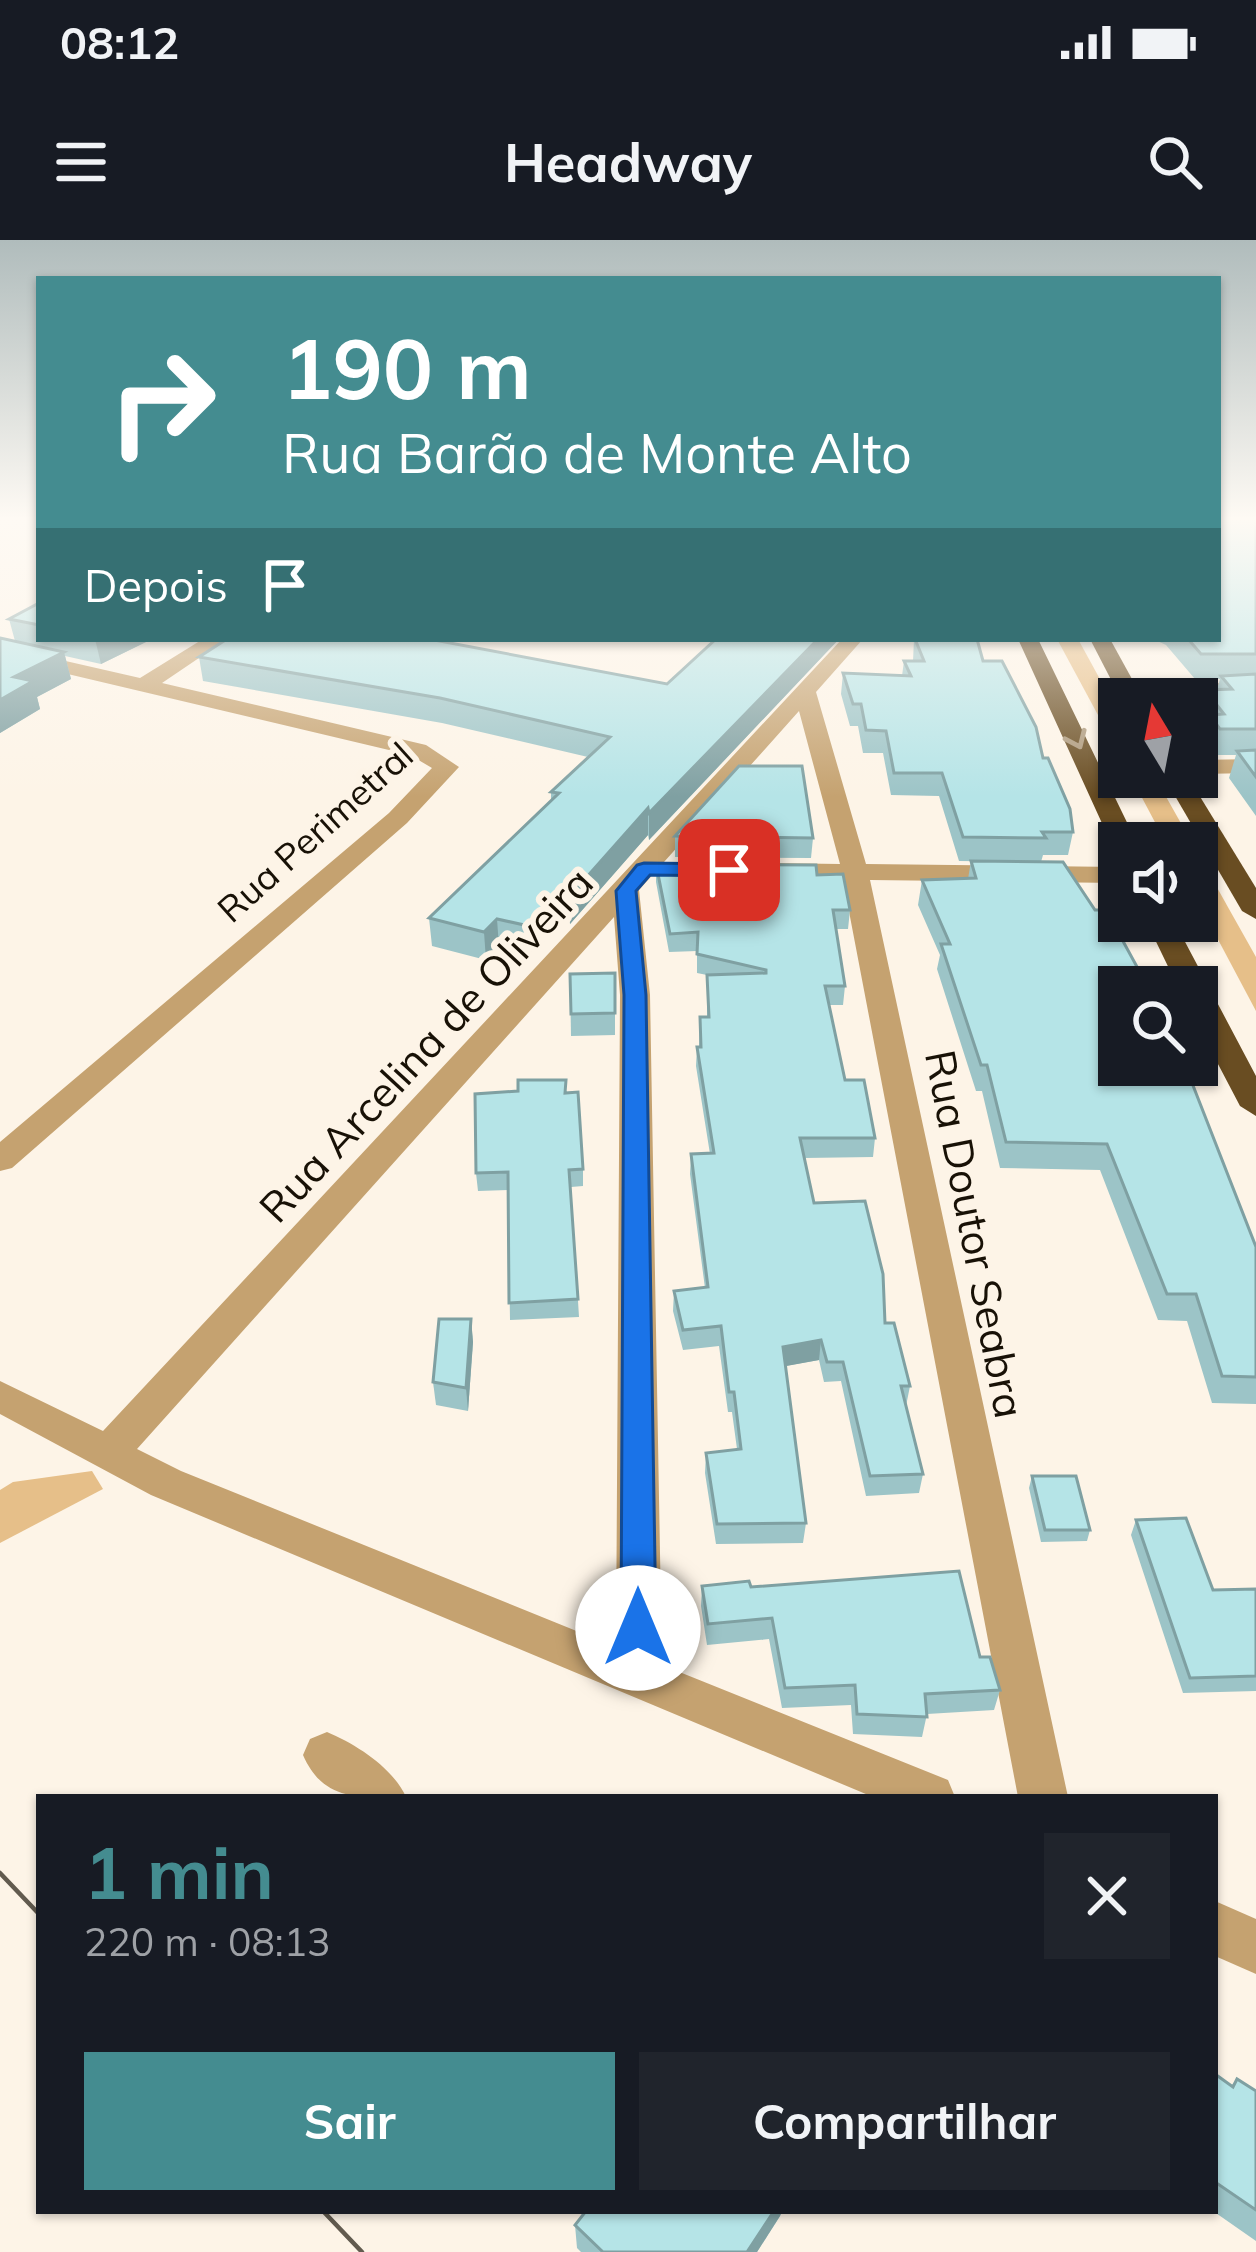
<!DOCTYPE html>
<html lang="pt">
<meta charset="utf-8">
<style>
:root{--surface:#171b24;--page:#20242c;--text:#f1f3f6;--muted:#9ea1a6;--accent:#448c90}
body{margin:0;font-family:Mulish,sans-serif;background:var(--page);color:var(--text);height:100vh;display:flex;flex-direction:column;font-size:45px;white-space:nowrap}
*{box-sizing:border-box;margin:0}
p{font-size:39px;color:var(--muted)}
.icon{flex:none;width:66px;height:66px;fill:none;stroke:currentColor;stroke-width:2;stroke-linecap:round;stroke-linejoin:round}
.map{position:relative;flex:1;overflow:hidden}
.side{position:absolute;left:36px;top:1554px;width:1182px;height:420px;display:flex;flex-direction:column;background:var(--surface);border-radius:0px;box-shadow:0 3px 9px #0004}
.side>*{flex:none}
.banner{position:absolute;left:36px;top:36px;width:1185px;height:366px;border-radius:0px;box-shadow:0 3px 9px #0004;background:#448c90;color:#fff;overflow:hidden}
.needle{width:78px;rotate:350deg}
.tools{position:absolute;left:1098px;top:438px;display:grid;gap:24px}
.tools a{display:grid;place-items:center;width:120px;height:120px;border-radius:0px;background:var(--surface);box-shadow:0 3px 9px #0004;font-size:60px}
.pin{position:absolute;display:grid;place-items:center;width:102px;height:102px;color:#fff;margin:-51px;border-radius:24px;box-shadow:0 6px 18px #0006}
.me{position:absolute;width:132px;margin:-66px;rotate:0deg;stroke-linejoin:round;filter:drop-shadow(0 0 9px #0008)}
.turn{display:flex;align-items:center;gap:42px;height:252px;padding:0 48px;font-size:54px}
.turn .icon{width:156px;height:156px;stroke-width:2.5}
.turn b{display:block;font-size:84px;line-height:102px}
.then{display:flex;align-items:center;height:114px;padding:0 48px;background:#0003;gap:24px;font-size:45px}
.round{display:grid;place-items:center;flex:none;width:126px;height:126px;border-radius:0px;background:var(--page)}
.headline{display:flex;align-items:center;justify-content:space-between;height:204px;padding:0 48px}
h1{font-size:72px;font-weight:700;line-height:90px;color:var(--accent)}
.primary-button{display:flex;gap:24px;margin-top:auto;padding:24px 48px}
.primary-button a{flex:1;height:138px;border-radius:0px;background:var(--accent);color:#fff;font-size:48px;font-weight:700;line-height:138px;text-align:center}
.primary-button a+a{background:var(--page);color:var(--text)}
.status{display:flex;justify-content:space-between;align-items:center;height:84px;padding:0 60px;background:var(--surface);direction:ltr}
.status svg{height:33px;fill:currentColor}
header{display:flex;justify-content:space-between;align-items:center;height:156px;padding:0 48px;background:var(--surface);font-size:54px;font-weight:700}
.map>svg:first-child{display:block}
</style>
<div class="status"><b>08:12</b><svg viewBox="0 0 49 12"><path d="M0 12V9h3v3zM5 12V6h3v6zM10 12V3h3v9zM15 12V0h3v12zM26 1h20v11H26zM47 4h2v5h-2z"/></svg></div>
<header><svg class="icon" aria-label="menu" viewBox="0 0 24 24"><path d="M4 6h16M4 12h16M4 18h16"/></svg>Headway<svg class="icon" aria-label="search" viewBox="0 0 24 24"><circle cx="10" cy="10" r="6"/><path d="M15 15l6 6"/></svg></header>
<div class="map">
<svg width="1256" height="2012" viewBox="0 0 1256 2012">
<rect width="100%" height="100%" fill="#fdf4e7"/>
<g fill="#e6bf89">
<path d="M 1057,399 L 1078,399 L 1119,474 L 1119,514 Z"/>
<path d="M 1131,537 L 1155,537 L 1192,603 L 1166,603 Z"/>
<path d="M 1197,612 L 1256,717 L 1256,771 L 1197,660 Z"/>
<path d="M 92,1231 L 103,1249 L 0,1303 L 0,1250 L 13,1242 Z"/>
</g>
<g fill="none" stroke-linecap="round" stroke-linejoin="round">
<g fill="#c5a270" fill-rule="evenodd">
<path d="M 203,399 L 227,399 L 162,443 L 426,505 L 459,527 L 407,583 L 12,928 L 0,931 L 0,902 L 389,573 L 432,528 L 410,515 L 0,418 L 0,406 L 140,438 Z"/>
<path d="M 842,399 L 863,399 L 816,452 L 866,624 L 1119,627 L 1119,643 L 870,640 L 1068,1557 L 1018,1557 L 843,640 L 768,639 L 755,631 L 768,623 L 840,624 L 799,471 L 639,650 L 650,755 L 662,1425 L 948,1540 L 955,1557 L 873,1557 L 151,1255 L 0,1174 L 0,1141 L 103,1191 ZM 614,677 L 620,755 L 616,1407 L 181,1231 L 137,1209 Z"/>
<path d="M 1256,442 L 1256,456 L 1125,459 L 1117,453 L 1128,446 Z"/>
<path d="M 1256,519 L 1256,533 L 1197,534 L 1197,520 Z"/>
<path d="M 327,1492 C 356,1504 393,1528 406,1557 C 361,1557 324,1563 303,1515 L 310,1499 Z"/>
<path d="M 1215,1661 L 1256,1679 L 1256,1734 L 1215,1716 Z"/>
</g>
<g fill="#694d22" fill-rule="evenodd">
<path d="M 1018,399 L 1038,399 L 1137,603 L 1119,603 L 1119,610 L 1111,603 Z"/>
<path d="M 1090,399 L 1110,399 L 1143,459 L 1121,459 Z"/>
<path d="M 1164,537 L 1188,537 L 1256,648 L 1256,679 L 1242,671 Z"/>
<path d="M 1146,681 L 1174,681 L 1256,836 L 1256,876 L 1240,866 L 1197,784 L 1197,747 L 1178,747 Z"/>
</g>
<g stroke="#625b4f" stroke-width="4.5">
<path d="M 0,1633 L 39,1674"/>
<path d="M 323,1971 L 362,2012"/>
</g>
</g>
<g fill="#9cc4c7">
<path d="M 1256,276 L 1256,576 L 1229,538 L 1236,515 L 1213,515 L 1203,501 L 1207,487 L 1198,476 L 1205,450 L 1217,449 L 1220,439 L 1195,439 L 1166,405 L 1153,399 L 1218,399 Z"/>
<path d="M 39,363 L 39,399 L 146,399 L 146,402 L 101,424 L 65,416 L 71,439 L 37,457 L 40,469 L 0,493 L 0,398 L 15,401 L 9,379 Z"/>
<path d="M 705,399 L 839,399 L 649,600 L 648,595 L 570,684 L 569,666 L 530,713 L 499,707 L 486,720 L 432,706 L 429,678 L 551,561 L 551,552 L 588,517 L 442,483 L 203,441 L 199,417 L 667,444 L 715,401 Z"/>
<path d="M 914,399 L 983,421 L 1043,518 L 1073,592 L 1068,615 L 1043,615 L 1041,622 L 959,621 L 939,556 L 891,555 L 883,513 L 863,513 L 858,486 L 850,486 L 841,454 L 843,433 L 902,436 L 904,421 L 913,421 Z"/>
<path d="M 675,596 L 813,598 L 811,618 L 675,617 Z"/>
<path d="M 971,621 L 1256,1007 L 1256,1164 L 1212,1163 L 1187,1081 L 1158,1080 L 1100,930 L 1000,928 L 982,851 L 976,851 L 937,729 L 940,715 L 918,665 L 922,640 L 968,639 Z"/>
<path d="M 656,624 L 817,635 L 850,670 L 848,689 L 836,689 L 845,746 L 843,765 L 829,765 L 845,840 L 875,898 L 873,917 L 804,918 L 814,963 L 885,1083 L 910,1146 L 906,1166 L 923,1234 L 919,1253 L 866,1256 L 841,1141 L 824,1142 L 819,1120 L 785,1126 L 806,1283 L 803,1303 L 716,1304 L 705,1233 L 706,1213 L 737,1209 L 732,1172 L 728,1172 L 719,1106 L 683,1110 L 673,1071 L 674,1051 L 705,1048 L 690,934 L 691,914 L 710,914 L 696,826 L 697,807 L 699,807 L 700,777 L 707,777 L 707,735 L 697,733 L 697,711 L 669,712 L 656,642 Z"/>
<path d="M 615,733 L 615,795 L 571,796 L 570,734 Z"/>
<path d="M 566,853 L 583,929 L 583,946 L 571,947 L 579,1077 L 510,1080 L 508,950 L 478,951 L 476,933 Z"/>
<path d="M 471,1079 L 473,1102 L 468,1171 L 436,1165 L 433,1142 Z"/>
<path d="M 1032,1236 L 1090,1290 L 1087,1301 L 1041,1302 L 1029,1248 Z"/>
<path d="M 1136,1280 L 1213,1350 L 1256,1349 L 1256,1451 L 1183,1453 L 1131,1295 Z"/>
<path d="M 702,1346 L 751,1347 L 980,1417 L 1000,1450 L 994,1470 L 927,1474 L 922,1497 L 853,1494 L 851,1465 L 782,1468 L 769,1399 L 707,1405 L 701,1366 Z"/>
<path d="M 1215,1834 L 1231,1846 L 1237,1839 L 1256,1851 L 1256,2001 L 1213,1971 L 1215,1971 Z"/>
<path d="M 586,1971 L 782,1971 L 780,1976 L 757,2012 L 581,2012 L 577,2008 L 575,1985 Z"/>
</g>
<g fill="#7fa0a2">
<path d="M 95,399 L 146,399 L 146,402 L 101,424 Z"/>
<path d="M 818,399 L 839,399 L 649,600 L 649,573 Z"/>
<path d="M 64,412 L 71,439 L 37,457 L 40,469 L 0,493 L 0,460 L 14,437 Z"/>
<path d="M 648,568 L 648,595 L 570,684 L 569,666 L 530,713 L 529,686 L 569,639 Z"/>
<path d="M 497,679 L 499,707 L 486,720 L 484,692 Z"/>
<path d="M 471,1079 L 473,1102 L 468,1171 L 466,1148 Z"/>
<path d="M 821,1100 L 819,1120 L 781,1127 L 783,1107 Z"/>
<path d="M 774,1971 L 782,1971 L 780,1976 L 757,2012 L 747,2012 Z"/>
</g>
<g fill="#b5e4e7" stroke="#7fa0a2" stroke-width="3">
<path d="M 1218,276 L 1256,276 L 1256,414 L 1201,414 L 1188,399 L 1218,399 Z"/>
<path d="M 39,363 L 39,385 L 9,379 Z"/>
<path d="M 0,398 L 64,412 L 14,437 L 33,441 L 0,460 Z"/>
<path d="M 227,399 L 429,399 L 667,444 L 716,399 L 818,399 L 649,573 L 648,568 L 569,657 L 569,639 L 529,686 L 497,679 L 484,692 L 429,678 L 559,553 L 551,552 L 610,497 L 440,458 L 199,417 Z"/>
<path d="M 915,399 L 977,399 L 983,421 L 1002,421 L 1036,487 L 1043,518 L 1048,518 L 1070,569 L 1073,592 L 1042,592 L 1046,598 L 963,597 L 942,533 L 894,533 L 886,491 L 866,490 L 861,464 L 853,464 L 843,433 L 911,436 L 904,421 L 924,421 Z"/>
<path d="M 1256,434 L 1256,489 L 1220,489 L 1210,475 L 1224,474 L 1205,450 L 1232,449 L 1221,436 Z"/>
<path d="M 1256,510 L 1256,537 L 1237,511 Z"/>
<path d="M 739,526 L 802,526 L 813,598 L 675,596 Z"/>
<path d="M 971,621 L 1063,622 L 1095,670 L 1106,670 L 1148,747 L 1119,747 L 1119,825 L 1185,825 L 1256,1007 L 1256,1137 L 1222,1136 L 1196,1054 L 1167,1054 L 1107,904 L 1006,902 L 987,825 L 981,825 L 941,704 L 950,704 L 922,640 L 976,638 Z"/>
<path d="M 656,624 L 816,625 L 817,635 L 843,634 L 850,670 L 833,670 L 845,746 L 825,746 L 845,840 L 864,840 L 875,898 L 800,898 L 814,963 L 865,961 L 883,1034 L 885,1083 L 894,1083 L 910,1146 L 901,1146 L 923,1234 L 870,1236 L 843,1122 L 827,1122 L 821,1100 L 783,1107 L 806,1283 L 717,1284 L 706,1213 L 741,1209 L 734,1152 L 729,1152 L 721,1086 L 683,1090 L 674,1051 L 708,1047 L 691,914 L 714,913 L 697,807 L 701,807 L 700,777 L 709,777 L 707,735 L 766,733 L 766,730 L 697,714 L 698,692 L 670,694 Z"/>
<path d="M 615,733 L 615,773 L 571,774 L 570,734 Z"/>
<path d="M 518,840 L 566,840 L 565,853 L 578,852 L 583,929 L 569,930 L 578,1059 L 509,1063 L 508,932 L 476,933 L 475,854 L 518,851 Z"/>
<path d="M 439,1079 L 471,1079 L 466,1148 L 433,1142 Z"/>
<path d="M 1032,1236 L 1076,1236 L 1090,1290 L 1045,1290 Z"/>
<path d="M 1186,1278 L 1213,1350 L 1256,1349 L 1256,1436 L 1190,1438 L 1136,1280 Z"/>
<path d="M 959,1331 L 980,1417 L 990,1417 L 1000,1450 L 925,1454 L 927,1477 L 857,1474 L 855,1445 L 785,1448 L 772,1378 L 708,1384 L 702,1346 L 749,1341 L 751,1347 Z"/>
<path d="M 1215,1834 L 1233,1847 L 1237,1839 L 1256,1851 L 1256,1970 L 1215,1942 Z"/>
<path d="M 586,1971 L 774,1971 L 747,2012 L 603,2012 L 575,1985 Z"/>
</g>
<defs><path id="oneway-chevron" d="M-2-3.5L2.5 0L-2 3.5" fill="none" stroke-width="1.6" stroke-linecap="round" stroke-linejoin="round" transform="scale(3)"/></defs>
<use stroke="#ac987b" href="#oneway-chevron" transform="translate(1077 500) rotate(66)"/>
<linearGradient id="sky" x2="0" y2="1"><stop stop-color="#b0bcbc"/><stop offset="0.5" stop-color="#fefaf4"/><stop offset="1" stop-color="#fefaf4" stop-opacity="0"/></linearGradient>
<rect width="1256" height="557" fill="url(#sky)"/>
<path fill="#1a73e8" stroke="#114b97" stroke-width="3" d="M 644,623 L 729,624 L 739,630 L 729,636 L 650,635 L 636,651 L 646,755 L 656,1388 L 651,1399 L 638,1403 L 626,1399 L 621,1388 L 624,755 L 616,651 L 637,625 Z"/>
<g text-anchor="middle" stroke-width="12" stroke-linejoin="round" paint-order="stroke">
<g font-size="36" fill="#181106" stroke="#fdf4e7">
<text transform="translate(315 592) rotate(-42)" y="13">Rua Perimetral</text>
</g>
<g font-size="42" fill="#181106" stroke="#fdf4e7">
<text transform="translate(426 805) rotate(-47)" y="15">Rua Arcelina de Oliveira</text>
<text transform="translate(975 994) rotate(79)" y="15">Rua Doutor Seabra</text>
</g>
</g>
</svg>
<div class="tools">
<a><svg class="needle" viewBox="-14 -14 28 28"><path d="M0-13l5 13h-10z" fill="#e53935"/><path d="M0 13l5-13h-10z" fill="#9ea1a6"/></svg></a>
<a><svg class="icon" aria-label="sound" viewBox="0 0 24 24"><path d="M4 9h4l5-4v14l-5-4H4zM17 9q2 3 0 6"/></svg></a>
<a><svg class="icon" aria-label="search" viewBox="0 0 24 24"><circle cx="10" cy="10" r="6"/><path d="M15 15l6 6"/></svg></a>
</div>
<div class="pin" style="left:729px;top:630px;background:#d93025"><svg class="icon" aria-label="arrive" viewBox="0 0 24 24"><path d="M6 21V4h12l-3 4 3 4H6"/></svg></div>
<svg class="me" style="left:638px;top:1388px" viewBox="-20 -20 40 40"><circle r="19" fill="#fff"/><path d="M0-13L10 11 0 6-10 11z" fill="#1a73e8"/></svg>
<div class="banner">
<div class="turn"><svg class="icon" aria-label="right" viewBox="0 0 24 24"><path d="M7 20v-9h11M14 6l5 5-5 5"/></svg><div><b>190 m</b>Rua Barão de Monte Alto</div></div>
<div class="then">Depois<svg class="icon" aria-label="arrive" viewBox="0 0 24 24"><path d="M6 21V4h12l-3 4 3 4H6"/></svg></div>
</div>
<section class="side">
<div class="headline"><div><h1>1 min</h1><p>220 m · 08:13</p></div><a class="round"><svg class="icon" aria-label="close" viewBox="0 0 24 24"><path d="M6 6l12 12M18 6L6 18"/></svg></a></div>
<div class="primary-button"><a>Sair</a><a>Compartilhar</a></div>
</section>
</div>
